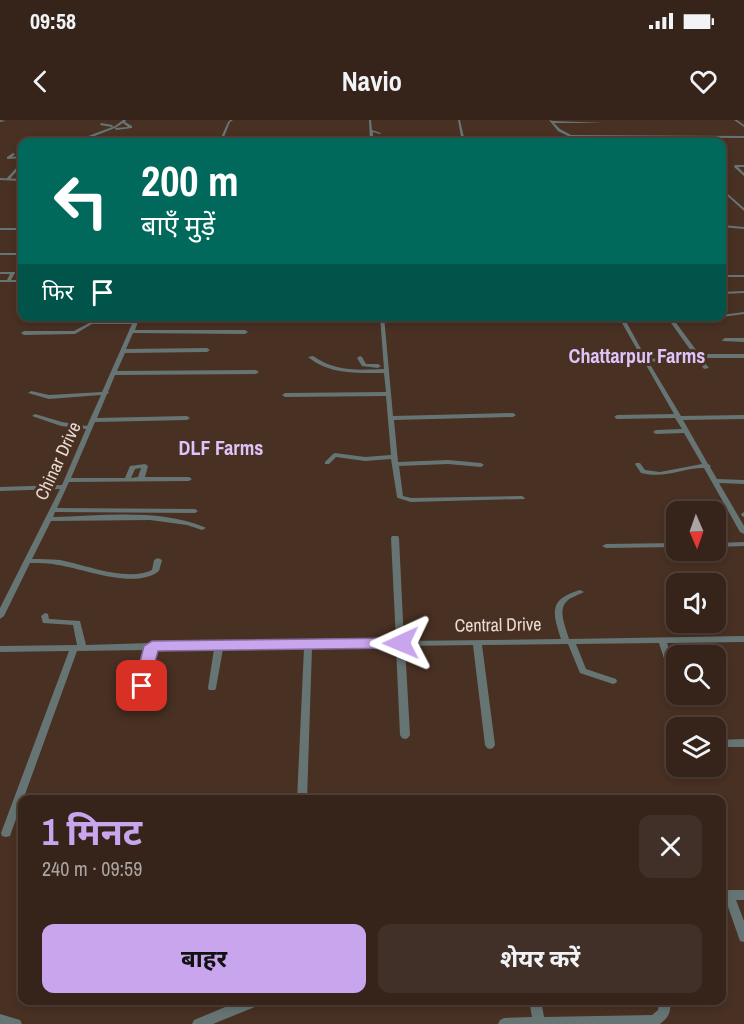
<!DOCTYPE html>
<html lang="hi">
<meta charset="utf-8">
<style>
:root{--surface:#36241a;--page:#413027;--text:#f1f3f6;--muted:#aaa4a2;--line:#504139;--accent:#c9a5ee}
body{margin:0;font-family:"Archivo Narrow","Noto Sans Devanagari",sans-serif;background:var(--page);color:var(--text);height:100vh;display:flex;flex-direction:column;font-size:22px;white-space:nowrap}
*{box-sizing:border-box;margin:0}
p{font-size:20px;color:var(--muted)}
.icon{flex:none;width:33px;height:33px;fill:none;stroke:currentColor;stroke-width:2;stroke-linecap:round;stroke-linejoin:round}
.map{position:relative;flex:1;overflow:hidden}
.sheet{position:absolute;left:18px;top:675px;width:708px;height:210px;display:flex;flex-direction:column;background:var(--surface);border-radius:12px;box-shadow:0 3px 9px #0003,0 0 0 2px var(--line)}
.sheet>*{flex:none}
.guide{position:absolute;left:18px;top:18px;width:708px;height:183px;border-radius:12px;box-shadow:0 3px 9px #0003,0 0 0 2px var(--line);background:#00695c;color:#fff;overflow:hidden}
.needle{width:39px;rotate:178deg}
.fabs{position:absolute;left:666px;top:381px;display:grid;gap:12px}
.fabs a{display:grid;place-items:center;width:60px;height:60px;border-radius:12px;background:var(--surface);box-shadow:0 3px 9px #0003,0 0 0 2px var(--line);font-size:30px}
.pin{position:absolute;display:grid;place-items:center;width:51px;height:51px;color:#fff;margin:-26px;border-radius:12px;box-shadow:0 3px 9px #0006}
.me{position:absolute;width:66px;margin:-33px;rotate:269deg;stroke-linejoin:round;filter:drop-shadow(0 0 4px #0008)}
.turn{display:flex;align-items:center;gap:21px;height:126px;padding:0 24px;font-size:27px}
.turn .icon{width:78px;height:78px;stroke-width:2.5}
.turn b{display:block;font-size:42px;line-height:51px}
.then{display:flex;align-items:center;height:57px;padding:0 24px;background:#0003;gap:12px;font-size:22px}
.round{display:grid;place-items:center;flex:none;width:63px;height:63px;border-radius:12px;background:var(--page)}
.summary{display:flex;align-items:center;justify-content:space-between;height:102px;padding:0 24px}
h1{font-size:36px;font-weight:700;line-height:45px;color:var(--accent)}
.action{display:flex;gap:12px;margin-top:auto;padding:12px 24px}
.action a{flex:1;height:69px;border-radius:12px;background:var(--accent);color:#111;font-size:24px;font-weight:700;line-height:69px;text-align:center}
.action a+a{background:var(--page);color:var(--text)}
.status{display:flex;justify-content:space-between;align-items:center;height:42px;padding:0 30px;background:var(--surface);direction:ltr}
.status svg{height:16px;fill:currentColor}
header{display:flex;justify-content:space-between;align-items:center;height:78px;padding:0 24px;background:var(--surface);font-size:27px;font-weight:700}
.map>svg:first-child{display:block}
</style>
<div class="status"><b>09:58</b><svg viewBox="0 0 49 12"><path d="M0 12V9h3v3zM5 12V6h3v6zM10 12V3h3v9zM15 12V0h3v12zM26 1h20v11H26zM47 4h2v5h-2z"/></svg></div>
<header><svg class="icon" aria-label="back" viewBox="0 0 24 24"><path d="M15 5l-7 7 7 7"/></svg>Navio<svg class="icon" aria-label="heart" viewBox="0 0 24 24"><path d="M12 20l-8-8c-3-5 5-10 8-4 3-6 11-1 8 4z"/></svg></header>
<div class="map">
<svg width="744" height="904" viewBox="0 0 744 904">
<rect width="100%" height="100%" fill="#483023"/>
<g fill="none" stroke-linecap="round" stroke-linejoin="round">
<g fill="#667574" fill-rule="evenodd">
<path d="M 0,0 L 6,1 L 0,2 Z"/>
<path d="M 123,0 L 126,0 L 125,2 L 132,6 L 132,8 L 116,10 L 115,8 L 87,19 L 120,18 L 119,20 L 84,20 L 79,22 L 77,21 L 79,20 L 18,19 L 83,18 L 115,6 ZM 123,3 L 128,7 L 115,8 Z"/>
<path d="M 230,0 L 233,0 L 230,2 L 222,22 L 219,22 L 228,2 Z"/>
<path d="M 369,0 L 371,0 L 372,10 L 381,13 L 380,14 L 373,12 L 373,22 L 370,22 Z"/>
<path d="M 458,0 L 460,0 L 465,22 L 462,22 Z"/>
<path d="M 549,0 L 553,1 L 604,3 L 554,3 L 560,9 L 571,15 L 744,16 L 744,18 L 570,17 L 558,11 Z"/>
<path d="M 734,0 L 737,0 L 744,5 L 744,7 Z"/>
<path d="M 101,3 L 112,5 L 113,6 L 112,7 L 100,5 Z"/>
<path d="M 207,19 L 208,21 L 204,22 L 201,22 Z"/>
<path d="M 414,21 L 447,21 L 449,22 L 413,22 Z"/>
<path d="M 13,33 L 15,34 L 12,37 L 22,36 L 22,38 L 7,39 L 7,37 Z"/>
<path d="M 21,43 L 22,43 L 22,45 L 9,60 L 7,60 L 7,58 Z"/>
<path d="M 735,45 L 744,45 L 744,47 L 738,47 L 744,53 L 744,56 L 734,47 Z"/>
<path d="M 722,69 L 744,88 L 744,91 L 722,71 Z"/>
<rect x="0" y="108" width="22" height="2"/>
<rect x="0" y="133" width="22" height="2"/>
<path d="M 0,152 L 15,152 L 15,153 L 11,160 L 22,160 L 22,162 L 0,162 L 0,160 L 7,160 L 10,154 L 0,154 Z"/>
<rect x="722" y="155" width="22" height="2"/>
<path d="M 744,171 L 744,173 L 722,174 L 722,172 Z"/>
<path d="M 744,192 L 744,194 L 722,197 L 720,196 L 722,196 L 722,195 Z"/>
<path d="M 135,196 L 140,196 L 135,210 L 245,210 L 248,212 L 245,214 L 133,213 L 126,229 L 207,228 L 210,230 L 207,232 L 125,233 L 117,251 L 256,250 L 259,252 L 256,254 L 115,255 L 108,272 L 109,273 L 107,274 L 97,298 L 187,296 L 190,298 L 187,300 L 95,302 L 71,358 L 125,358 L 130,346 L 145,344 L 148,346 L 145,357 L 189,357 L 192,359 L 189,361 L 69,362 L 57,388 L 195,389 L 198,391 L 195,393 L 55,392 L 53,397 C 102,396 157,388 204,407 L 206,408 L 202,410 L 187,405 L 150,400 L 51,401 L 32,439 C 41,439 51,439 60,440 C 86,445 127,462 152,450 L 154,440 L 158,438 L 162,440 L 159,451 C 135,470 85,449 58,445 C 49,443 39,443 30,443 L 4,496 L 0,499 L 0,488 L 60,369 L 0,371 L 0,367 L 62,365 L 86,309 L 61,306 L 32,296 L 35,294 L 62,302 L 87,306 L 101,275 L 49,279 L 28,273 L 31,271 L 49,275 L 102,272 L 132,204 L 92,204 L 75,214 L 24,215 L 21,213 L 24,211 L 74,211 L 91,202 L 133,202 ZM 141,348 L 138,357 L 131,358 L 135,349 Z"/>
<path d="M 380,196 L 384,196 L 393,296 L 513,293 L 516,295 L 513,297 L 394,300 L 398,342 L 448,340 L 481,343 L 484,345 L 481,347 L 448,344 L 399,346 L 403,376 L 411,378 L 522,376 L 525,378 L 524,379 L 411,382 L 398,378 L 397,377 L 391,339 L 365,341 L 336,337 L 329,344 L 325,344 L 325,342 L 333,334 L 335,333 L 365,337 L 391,335 L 386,276 L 285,277 L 282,275 L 285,273 L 386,272 L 384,253 C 358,253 330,255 308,237 L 313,236 C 336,252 357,250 384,249 Z"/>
<path d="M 618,196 L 623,196 L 646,238 L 676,240 L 675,235 L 680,236 L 682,241 L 676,244 L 648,241 L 681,296 L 744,295 L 744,299 L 683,300 L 708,344 L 711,346 L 710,347 L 717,359 L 744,360 L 744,364 L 719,363 L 744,406 L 744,414 L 740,412 L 704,348 C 680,348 667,359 641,353 L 635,344 L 636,343 L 640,343 L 645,350 L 660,352 L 702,344 L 684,313 L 656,314 L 653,312 L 656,310 L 682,309 L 675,298 L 617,299 L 614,297 L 617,295 L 674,294 Z"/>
<path d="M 666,196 L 671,196 L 699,234 L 744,234 L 744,238 L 701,238 L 709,248 L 704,249 Z"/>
<path d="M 725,218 L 744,218 L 744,222 L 723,221 L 722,220 Z"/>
<path d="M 360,236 L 362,237 L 366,244 L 378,244 L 381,246 L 378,248 L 362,246 L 357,238 Z"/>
<path d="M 744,392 L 744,397 L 742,396 L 741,394 Z"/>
<path d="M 392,416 L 398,416 L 399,418 L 404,521 L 561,519 C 552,492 549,479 580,470 L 584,472 C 579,475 571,477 567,481 C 557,490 566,508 569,519 L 744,516 L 744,522 L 667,523 L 676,551 L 676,561 L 673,560 L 668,551 L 659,523 L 576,524 L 586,549 L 616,559 L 617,561 L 616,563 L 613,564 L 580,553 L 568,524 L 482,525 L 495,625 L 493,628 L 490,629 L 487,628 L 485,625 L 473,525 L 405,526 L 410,615 L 408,618 L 405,619 L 402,618 L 400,615 L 396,527 L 312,528 L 307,680 L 297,680 L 304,528 L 223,529 L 216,568 L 215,570 L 209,570 L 208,568 L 214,529 L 154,530 L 141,586 L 140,588 L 137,589 L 134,588 L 133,586 L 146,530 L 77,531 L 11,713 L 10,716 L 6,717 L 2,716 L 1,713 L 69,531 L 0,532 L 0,526 L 77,525 L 73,505 L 43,503 L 41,496 L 45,493 L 48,494 L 49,499 L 80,501 L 86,525 L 151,523 L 216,523 L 219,522 L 222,523 L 396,521 L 391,418 Z"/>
<path d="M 744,422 L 744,426 L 716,427 L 716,423 Z"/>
<path d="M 676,423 L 676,427 L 606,428 L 602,426 L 606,424 Z"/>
<path d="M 744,619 L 744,627 L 716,627 L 716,620 Z"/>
<path d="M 729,770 L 744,770 L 744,780 L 736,780 L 744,801 L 744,822 L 740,821 L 726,781 L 722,781 L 722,771 Z"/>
<path d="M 242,880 L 264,880 L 262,884 L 213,904 L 192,904 L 194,900 Z"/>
<path d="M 529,880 L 541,880 L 544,897 L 652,895 L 658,890 L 659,880 L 671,880 C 670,893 670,896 660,904 L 498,904 L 500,900 L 504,898 L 532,897 Z"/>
<path d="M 0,894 L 20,900 L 22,904 L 0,904 Z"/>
</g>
<g fill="#667574" fill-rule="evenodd">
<path d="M 0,58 L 22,59 L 22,61 L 0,60 Z"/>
<path d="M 722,105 L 744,107 L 744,109 L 722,107 Z"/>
</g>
</g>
<path fill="#c9a5ee" stroke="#836b9b" stroke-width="1.5" d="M 401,518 L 408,523 L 401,528 L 158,531 L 147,570 L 136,570 L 134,566 L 144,526 L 152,521 Z"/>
<g text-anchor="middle" stroke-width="6" stroke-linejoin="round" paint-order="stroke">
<g font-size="18" fill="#ebdbd3" stroke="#483023">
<text transform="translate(58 341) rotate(-65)" y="6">Chinar Drive</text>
<text transform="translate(498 505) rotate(-1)" y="6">Central Drive</text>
</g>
<g font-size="20" font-weight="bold" fill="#ddc3f9" stroke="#483023">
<text x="637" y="243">Chattarpur Farms</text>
</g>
<g font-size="20" font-weight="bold" fill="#ddc3f9" stroke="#483023">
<text x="221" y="335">DLF Farms</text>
</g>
</g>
</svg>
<div class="fabs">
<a><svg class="needle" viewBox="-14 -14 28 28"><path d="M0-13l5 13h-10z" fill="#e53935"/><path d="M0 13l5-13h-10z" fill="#aaa4a2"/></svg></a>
<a><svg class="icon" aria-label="sound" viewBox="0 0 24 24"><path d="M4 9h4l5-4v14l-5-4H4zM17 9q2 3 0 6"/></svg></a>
<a><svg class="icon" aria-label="search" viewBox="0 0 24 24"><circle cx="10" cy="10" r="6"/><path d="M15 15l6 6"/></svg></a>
<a><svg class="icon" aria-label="layers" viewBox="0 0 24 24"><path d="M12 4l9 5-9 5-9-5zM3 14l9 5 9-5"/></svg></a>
</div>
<div class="pin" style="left:142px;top:566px;background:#d93025"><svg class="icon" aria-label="arrive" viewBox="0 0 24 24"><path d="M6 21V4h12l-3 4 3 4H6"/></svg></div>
<svg class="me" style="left:401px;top:523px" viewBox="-20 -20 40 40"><path d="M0-17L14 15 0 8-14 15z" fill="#c9a5ee" stroke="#fff" stroke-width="4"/></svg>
<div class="guide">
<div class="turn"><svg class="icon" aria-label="left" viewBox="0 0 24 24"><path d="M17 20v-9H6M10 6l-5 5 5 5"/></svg><div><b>200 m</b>बाएँ मुड़ें</div></div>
<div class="then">फिर<svg class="icon" aria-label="arrive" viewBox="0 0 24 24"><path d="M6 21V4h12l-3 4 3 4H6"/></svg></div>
</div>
<section class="sheet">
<div class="summary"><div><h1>1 मिनट</h1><p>240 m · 09:59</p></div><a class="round"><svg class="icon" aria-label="close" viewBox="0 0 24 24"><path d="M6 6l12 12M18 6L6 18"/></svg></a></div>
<div class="action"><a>बाहर</a><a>शेयर करें</a></div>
</section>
</div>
